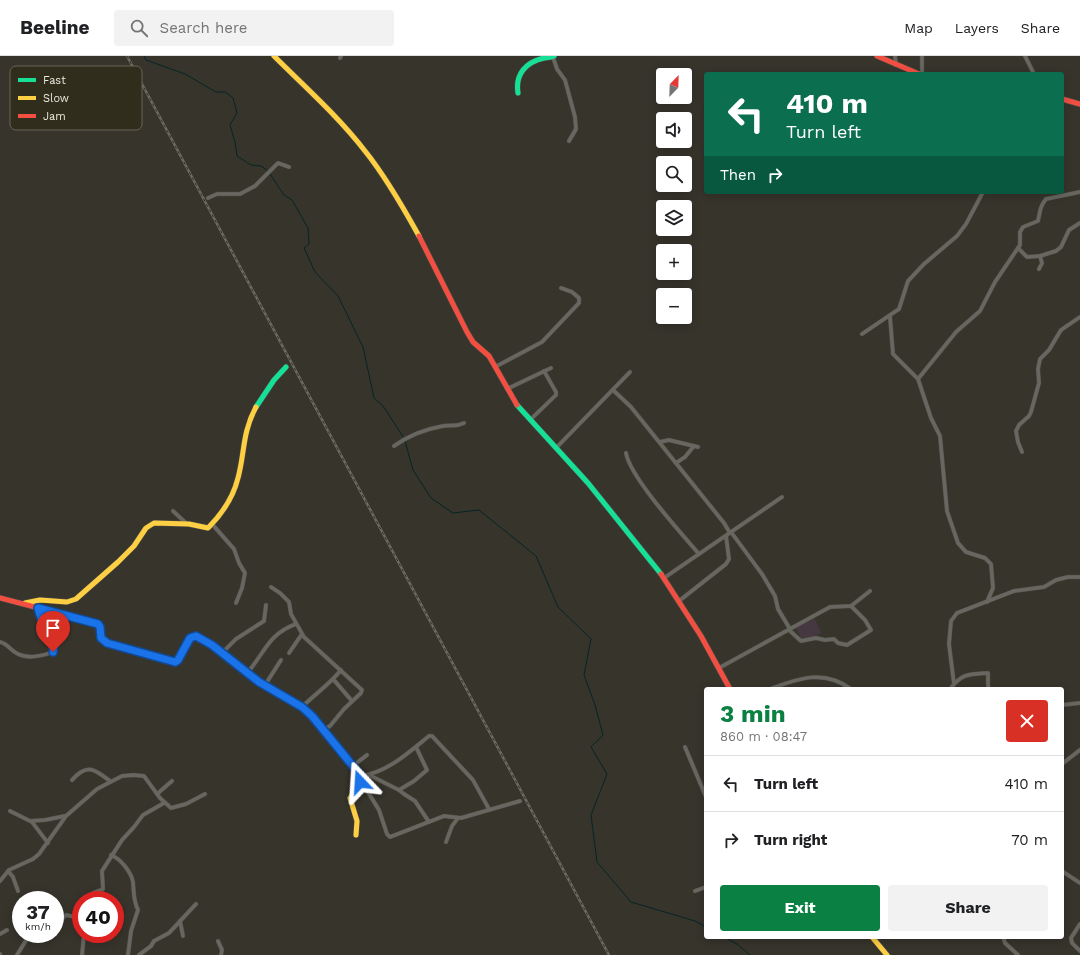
<!DOCTYPE html>
<meta charset="utf-8">
<style>
:root{--surface:#fff;--page:#f2f2f2;--text:#202124;--muted:#757577;--line:#e0e0e0;--accent:#0b8043}
body{margin:0;font-family:"Work Sans",sans-serif;background:var(--page);color:var(--text);height:100vh;display:flex;flex-direction:column;font-size:15px;white-space:nowrap}
*{box-sizing:border-box;margin:0}
p{font-size:13px;color:var(--muted)}
.icon{flex:none;width:22px;height:22px;fill:none;stroke:currentColor;stroke-width:2;stroke-linecap:round;stroke-linejoin:round}
.map{position:relative;flex:1;overflow:hidden}
.panel{position:absolute;left:704px;top:631px;width:360px;height:252px;display:flex;flex-direction:column;background:var(--surface);border-radius:4px;box-shadow:0 2px 10px #0003}
.panel>*{flex:none}
.hud{position:absolute;left:704px;top:16px;width:360px;height:122px;border-radius:4px;box-shadow:0 2px 10px #0003;background:#0b6e4f;color:#fff;overflow:hidden}
.needle{width:26px;rotate:23deg}
.fabs{position:absolute;left:656px;top:12px;display:grid;gap:8px}
.fabs a{display:grid;place-items:center;width:36px;height:36px;border-radius:4px;background:var(--surface);box-shadow:0 2px 10px #0003;font-size:20px}
.speed{position:absolute;left:12px;top:835px;display:flex;gap:8px;font-size:20px;font-weight:700;text-align:center}
.speed>*{display:grid;place-content:center;width:52px;height:52px;border-radius:50%;background:var(--surface);box-shadow:0 2px 10px #0003;line-height:1}
.speed small{font-size:10px;font-weight:400}
.speed .limit{border:6px solid #d22;background:#fff;color:#111}
.pin{position:absolute;display:grid;place-items:center;width:34px;height:34px;color:#fff;margin:-41px -17px;border-radius:50% 50% 50% 0;rotate:-45deg;box-shadow:0 0 4px #0007}
.pin .icon{rotate:45deg}
.me{position:absolute;width:44px;margin:-22px;rotate:340deg;stroke-linejoin:round;filter:drop-shadow(0 0 3px #0008)}
.turn{display:flex;align-items:center;gap:14px;height:84px;padding:0 16px;font-size:18px}
.turn .icon{width:52px;height:52px;stroke-width:2.5}
.turn b{display:block;font-size:28px;line-height:34px}
.then{display:flex;align-items:center;height:38px;padding:0 16px;background:#0003;gap:8px;font-size:15px}
.round{display:grid;place-items:center;flex:none;width:42px;height:42px;border-radius:4px;background:var(--page)}
.head{display:flex;align-items:center;justify-content:space-between;height:68px;padding:0 16px}
h1{font-size:24px;font-weight:700;line-height:30px;color:var(--accent)}
.primary-button{display:flex;gap:8px;margin-top:auto;padding:8px 16px}
.primary-button a{flex:1;height:46px;border-radius:4px;background:var(--accent);color:#fff;font-size:16px;font-weight:700;line-height:46px;text-align:center}
.primary-button a+a{background:var(--page);color:var(--text)}
ul{padding:0;list-style:none}
li{display:flex;align-items:center;gap:12px;height:56px;padding:0 16px;border-top:1px solid var(--line)}
li div{flex:1}
li b{display:block;font-size:15px}
li em{font-style:normal}
header{display:flex;align-items:center;gap:24px;box-sizing:border-box;height:56px;padding:0 20px;background:var(--surface);border-bottom:1px solid var(--line)}
header strong{font-size:19px}
nav{display:flex;gap:22px;margin-inline-start:auto;font-size:14px}
.search{width:280px;height:36px;background:var(--page);display:flex;align-items:center;gap:10px;box-sizing:border-box;padding:0 14px;border-radius:4px;color:var(--muted);font-size:15px}
.map>svg:first-child{display:block}
</style>
<header>
<strong>Beeline</strong>
<div class="search"><svg class="icon" aria-label="search" viewBox="0 0 24 24"><circle cx="10" cy="10" r="6"/><path d="M15 15l6 6"/></svg>Search here</div>
<nav><a>Map</a><a>Layers</a><a>Share</a></nav>
</header>
<div class="map">
<svg width="1080" height="899" viewBox="0 0 1080 899">
<rect width="100%" height="100%" fill="#36342b"/>
<path fill="#463841" d="M 815,563 L 821,577 L 802,585 L 796,571 Z"/>
<g fill="none" stroke-linecap="round" stroke-linejoin="round">
<g stroke="#052525" stroke-width="1">
<path d="M 144,0 L 146,4 L 185,18 L 216,36 L 225,36 L 233,42 L 237,57 L 230,69 L 235,86 L 237,100 L 251,109 L 261,110 L 268,115"/>
<path d="M 270,118 L 284,139 L 292,144 L 308,172 L 309,188 L 304,192 L 315,216 L 338,240 L 363,291 L 374,342 L 383,350 L 404,382"/>
<path d="M 405,385 L 413,414 L 431,442 L 453,457 L 479,454 L 536,500 L 558,551 L 591,583 L 584,619 L 595,649 L 603,679 L 591,691 L 607,718 L 591,759 L 597,806 L 631,846 L 695,865 L 706,871"/>
<path d="M 724,881 L 737,888 L 750,899"/>
</g>
<g stroke="#525148" stroke-width="4.5">
<g id="street">
<path d="M 895,0 L 896,9"/>
<path d="M 922,0 L 922,18"/>
<path d="M 1025,0 L 1034,18"/>
<path d="M 553,1 L 557,13 L 565,24 L 575,61 L 576,73 L 569,85"/>
<path d="M 340,2 L 341,0"/>
<path d="M 208,142 L 217,138 L 240,138 L 255,130 L 278,107 L 289,111"/>
<path d="M 1018,192 L 1027,201 L 1040,200 L 1056,195 L 1061,191 L 1069,174 L 1080,167"/>
<path d="M 1039,213 L 1042,207 L 1040,200"/>
<path d="M 890,261 L 893,298 L 918,323 L 931,362 L 940,380 L 947,455 L 958,487 L 966,496 L 985,502 L 991,508 L 993,532 L 987,546"/>
<path d="M 862,278 L 899,253 L 908,225 L 924,208 L 957,180 L 966,168 L 983,136"/>
<path d="M 495,311 L 542,286 L 579,247 L 579,242 L 572,236 L 561,232"/>
<path d="M 918,323 L 956,276 L 980,255 L 995,226 L 1020,189 L 1020,176 L 1023,171 L 1038,165 C 1040,156 1040,150 1046,143 L 1080,136"/>
<path d="M 507,333 L 551,312"/>
<path d="M 613,334 L 631,351 L 724,467 L 730,477"/>
<path d="M 530,364 L 556,339 L 556,336 L 544,315"/>
<path d="M 660,386 L 669,384 L 698,391"/>
<path d="M 394,390 C 408,380 426,373 443,370 C 452,368 454,372 464,367"/>
<path d="M 556,392 L 630,316"/>
<path d="M 1022,396 L 1018,386 L 1016,375 L 1019,369 L 1029,360 L 1031,356 L 1039,327 L 1038,313 L 1040,303 L 1049,294 L 1061,274 L 1080,261"/>
<path d="M 626,397 C 630,421 681,477 699,498"/>
<path d="M 676,407 L 685,401 L 694,390"/>
<path d="M 173,455 L 187,468"/>
<path d="M 212,468 L 234,493 L 239,507 L 245,517 L 242,532 L 236,547"/>
<path d="M 731,476 L 762,518 L 775,540 L 778,553 L 790,573"/>
<path d="M 664,522 L 782,441"/>
<path d="M 271,531 L 280,537 L 289,546 L 291,558 L 304,581 L 362,634 L 361,637 L 344,653 L 330,670 L 323,674"/>
<path d="M 679,545 L 726,508 L 729,503 L 726,480"/>
<path d="M 789,574 L 801,585 L 816,582 L 825,584 L 834,583 L 838,587 L 847,589 L 871,574 L 865,564 L 851,550"/>
<path d="M 0,586 C 8,588 11,595 18,598 C 28,603 43,600 53,596 L 54,587 L 46,578 L 38,552"/>
<path d="M 222,597 L 236,583 L 264,565 L 266,549"/>
<path d="M 289,597 L 302,578"/>
<path d="M 719,612 L 830,551 L 851,550 L 870,535"/>
<path d="M 247,617 C 265,597 268,578 296,568"/>
<path d="M 333,623 L 352,645"/>
<path d="M 954,628 L 949,588 L 951,565 L 957,557 L 1014,535 L 1044,531 L 1056,524 L 1068,521 L 1080,521"/>
<path d="M 265,629 L 281,604"/>
<path d="M 770,633 C 799,622 824,613 851,633"/>
<path d="M 950,633 C 962,617 970,618 988,617 L 988,629 L 989,633"/>
<path d="M 1062,649 L 1080,647"/>
<path d="M 302,651 C 315,638 330,628 341,614"/>
<path d="M 685,691 L 706,741"/>
<path d="M 1062,708 L 1080,694"/>
<path d="M 354,709 L 367,699"/>
<path d="M 369,719 L 399,734 L 404,738 L 415,745 L 429,766"/>
<path d="M 361,720 C 388,716 408,697 429,680 L 432,680 L 473,724 L 489,753"/>
<path d="M 360,723 L 379,754 L 387,778 L 390,781 L 444,760 L 461,762 L 520,745"/>
<path d="M 72,724 C 87,707 94,713 110,725"/>
<path d="M 399,734 L 414,725 L 427,714 L 416,691"/>
<path d="M 157,738 L 172,725"/>
<path d="M 10,755 L 32,766 L 48,787"/>
<path d="M 31,765 L 45,764 L 65,760"/>
<path d="M 446,786 L 452,770 L 458,762"/>
<path d="M 111,799 C 121,803 131,816 133,826 C 134,836 133,844 138,854 L 131,875 L 128,899"/>
<path d="M 8,815 L 13,821 L 18,835"/>
<path d="M 1062,815 L 1080,827"/>
<path d="M 0,825 L 9,814 L 33,803 L 39,798 L 66,760 L 97,733 L 122,720 L 133,719 L 144,720 L 160,742 L 171,752 L 186,748 L 205,738"/>
<path d="M 98,835 L 114,844"/>
<path d="M 695,835 L 706,831"/>
<path d="M 83,844 L 93,837 L 103,833 L 102,815 L 122,784 L 134,771 L 143,759 L 164,747"/>
<path d="M 115,845 L 121,858"/>
<path d="M 55,865 L 61,864 L 66,859 L 75,861 L 81,856"/>
<path d="M 180,865 L 183,880"/>
<path d="M 1080,868 L 1071,882 L 1072,887 L 1080,895"/>
<path d="M 0,878 L 7,874"/>
<path d="M 1003,881 L 1005,887 L 1018,899"/>
<path d="M 218,885 L 222,894 L 221,899"/>
<path d="M 0,898 L 0,899"/>
<path d="M 17,899 L 30,878"/>
<path d="M 82,899 L 84,878"/>
<path d="M 139,899 L 151,890 L 154,885 L 169,877 L 196,848"/>
</g>
</g>
<g stroke="#525148" stroke-width="6">
<g id="fast">
<path d="M 518,37 C 515,18 526,6 544,2 C 548,1 551,2 554,0"/>
<path d="M 517,349 L 588,427 L 661,518"/>
<path d="M 256,351 L 274,324 L 286,311"/>
<path d="M 156,601 L 175,606 L 178,604 L 191,581 L 196,580 L 205,584 L 259,626 L 280,638"/>
</g>
</g>
<g stroke="#525148" stroke-width="6">
<g id="slow">
<path d="M 274,0 C 305,31 338,60 365,95 C 386,121 403,151 419,180"/>
<path d="M 25,547 L 40,544 L 67,546 L 76,543 L 118,506 L 134,490 L 146,472 L 154,467 L 189,468 L 208,472 C 222,458 233,442 238,422 C 245,396 242,377 256,351"/>
<path d="M 280,638 L 302,651 L 312,660 L 361,720 L 357,733 L 350,742 L 357,765 L 356,779"/>
<path d="M 872,881 L 887,899"/>
</g>
</g>
<g stroke="#525148" stroke-width="6">
<g id="jam">
<path d="M 877,0 L 919,18"/>
<path d="M 1062,43 L 1080,48"/>
<path d="M 419,180 L 467,276 L 473,286 L 489,300 L 517,349"/>
<path d="M 661,518 L 701,580 L 730,633"/>
<path d="M 0,542 L 96,567 L 101,571 L 101,582 L 106,587 L 156,601"/>
</g>
</g>
<use href="#street" stroke="#686660" stroke-width="3.5"/>
<use href="#fast" stroke="#16e098" stroke-width="5"/>
<use href="#slow" stroke="#ffcf43" stroke-width="5"/>
<use href="#jam" stroke="#f24e42" stroke-width="5"/>
<g stroke="#6d6b64" stroke-width="2.5">
<path id="rail" d="M 127,0 L 609,899"/>
</g>
<use href="#rail" stroke="#312d1c" stroke-width="1" stroke-dasharray="3" stroke-linecap="butt"/>
</g>
<g fill="none" stroke-linecap="round" stroke-linejoin="round">
<g stroke="#114b97" stroke-width="10">
<path id="route" d="M 53,596 L 54,587 L 46,578 L 38,552 L 98,568 L 100,571 L 101,582 L 107,587 L 175,606 L 178,604 L 190,582 L 196,580 L 212,589 L 259,626 L 302,651 L 312,660 L 361,720 L 360,726"/>
</g>
<use href="#route" stroke="#1a73e8" stroke-width="7"/>
</g>
<rect x="10" y="10" width="132" height="64" rx="6" fill="#312d1c" stroke="#696556" stroke-width="1"/>
<rect x="18" y="22" width="18" height="4" fill="#16e098"/>
<rect x="18" y="40" width="18" height="4" fill="#ffcf43"/>
<rect x="18" y="58" width="18" height="4" fill="#f24e42"/>
<g font-size="11" fill="#ece9df">
<text x="43" y="28">Fast</text>
<text x="43" y="46">Slow</text>
<text x="43" y="64">Jam</text>
</g>
</svg>
<div class="fabs">
<a><svg class="needle" viewBox="-14 -14 28 28"><path d="M0-13l5 13h-10z" fill="#e53935"/><path d="M0 13l5-13h-10z" fill="#757577"/></svg></a>
<a><svg class="icon" aria-label="sound" viewBox="0 0 24 24"><path d="M4 9h4l5-4v14l-5-4H4zM17 9q2 3 0 6"/></svg></a>
<a><svg class="icon" aria-label="search" viewBox="0 0 24 24"><circle cx="10" cy="10" r="6"/><path d="M15 15l6 6"/></svg></a>
<a><svg class="icon" aria-label="layers" viewBox="0 0 24 24"><path d="M12 4l9 5-9 5-9-5zM3 14l9 5 9-5"/></svg></a>
<a>+</a>
<a>−</a>
</div>
<div class="speed"><div>37<small>km/h</small></div><div class="limit">40</div></div>
<div class="pin" style="left:53px;top:596px;background:#d93025"><svg class="icon" aria-label="arrive" viewBox="0 0 24 24"><path d="M6 21V4h12l-3 4 3 4H6"/></svg></div>
<svg class="me" style="left:360px;top:726px" viewBox="-20 -20 40 40"><path d="M0-17L14 15 0 8-14 15z" fill="#1a73e8" stroke="#fff" stroke-width="4"/></svg>
<div class="hud">
<div class="turn"><svg class="icon" aria-label="left" viewBox="0 0 24 24"><path d="M17 20v-9H6M10 6l-5 5 5 5"/></svg><div><b>410 m</b>Turn left</div></div>
<div class="then">Then<svg class="icon" aria-label="right" viewBox="0 0 24 24"><path d="M7 20v-9h11M14 6l5 5-5 5"/></svg></div>
</div>
<section class="panel">
<div class="head"><div><h1>3 min</h1><p>860 m · 08:47</p></div><a class="round" style="background:#d93025;color:#fff"><svg class="icon" aria-label="close" viewBox="0 0 24 24"><path d="M6 6l12 12M18 6L6 18"/></svg></a></div>
<ul>
<li><svg class="icon" aria-label="left" viewBox="0 0 24 24"><path d="M17 20v-9H6M10 6l-5 5 5 5"/></svg><div><b>Turn left</b></div><em>410 m</em></li>
<li><svg class="icon" aria-label="right" viewBox="0 0 24 24"><path d="M7 20v-9h11M14 6l5 5-5 5"/></svg><div><b>Turn right</b></div><em>70 m</em></li>
</ul>
<div class="primary-button"><a>Exit</a><a>Share</a></div>
</section>
</div>
